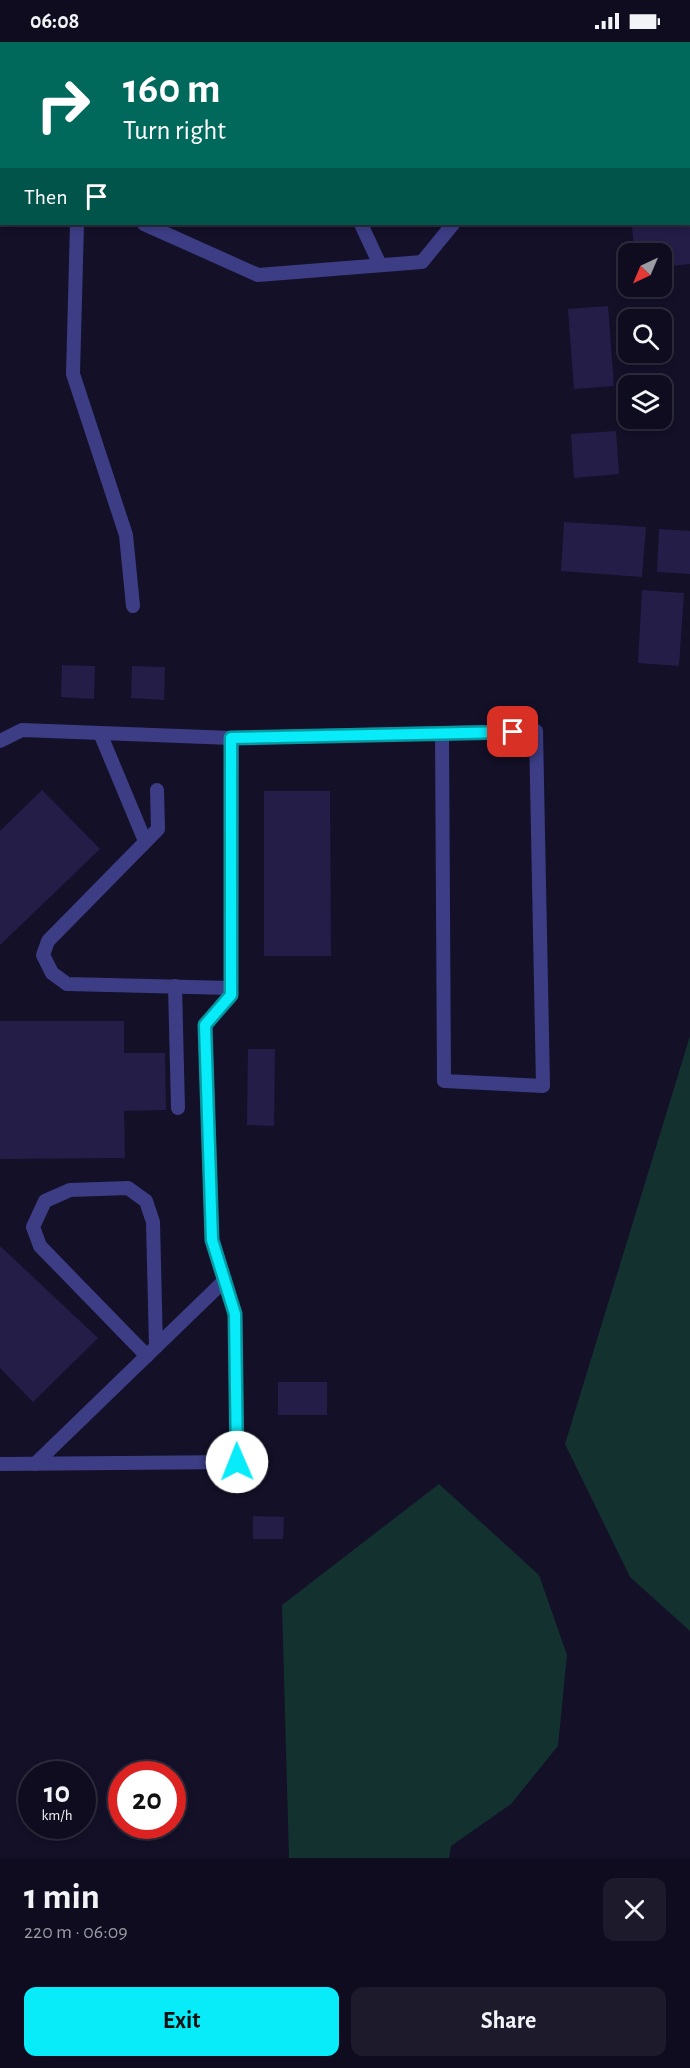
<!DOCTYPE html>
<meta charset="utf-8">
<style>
:root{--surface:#0e0c1e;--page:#1c1a2b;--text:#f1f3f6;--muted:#9b9ba4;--line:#2e2c3c;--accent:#08ecfa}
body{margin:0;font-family:"Alegreya Sans",sans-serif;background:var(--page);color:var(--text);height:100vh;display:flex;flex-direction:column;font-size:22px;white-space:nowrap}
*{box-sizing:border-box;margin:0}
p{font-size:20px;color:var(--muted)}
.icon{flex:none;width:33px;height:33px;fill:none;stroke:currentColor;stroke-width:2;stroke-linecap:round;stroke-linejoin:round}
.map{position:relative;height:1816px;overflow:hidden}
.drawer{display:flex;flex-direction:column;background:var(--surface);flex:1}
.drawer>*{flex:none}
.top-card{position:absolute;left:0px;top:0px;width:690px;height:183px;box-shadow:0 3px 9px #0003,0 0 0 2px var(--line);background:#00695c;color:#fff;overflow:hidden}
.needle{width:39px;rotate:224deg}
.fabs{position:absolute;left:618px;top:201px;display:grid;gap:12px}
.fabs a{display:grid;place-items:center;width:54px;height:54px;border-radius:12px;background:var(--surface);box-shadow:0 3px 9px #0003,0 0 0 2px var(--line);font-size:30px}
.speed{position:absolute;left:18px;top:1719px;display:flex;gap:12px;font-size:30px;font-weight:700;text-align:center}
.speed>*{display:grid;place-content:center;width:78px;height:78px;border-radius:50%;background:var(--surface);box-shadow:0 3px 9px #0003,0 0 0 2px var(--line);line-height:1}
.speed small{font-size:15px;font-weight:400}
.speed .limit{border:9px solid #d22;background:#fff;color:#111}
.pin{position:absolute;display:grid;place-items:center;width:51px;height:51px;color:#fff;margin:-26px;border-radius:12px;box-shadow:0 3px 9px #0006}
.me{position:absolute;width:66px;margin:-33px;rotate:359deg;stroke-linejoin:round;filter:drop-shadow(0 0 4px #0008)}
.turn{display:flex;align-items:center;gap:21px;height:126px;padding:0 24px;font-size:27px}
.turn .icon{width:78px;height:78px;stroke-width:2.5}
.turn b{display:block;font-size:42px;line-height:51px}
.then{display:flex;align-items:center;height:57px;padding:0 24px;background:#0003;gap:12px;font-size:22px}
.round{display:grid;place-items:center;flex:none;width:63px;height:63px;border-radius:12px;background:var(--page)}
.headline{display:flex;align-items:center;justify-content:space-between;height:102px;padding:0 24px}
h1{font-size:36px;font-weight:700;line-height:45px}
.button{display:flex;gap:12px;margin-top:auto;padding:12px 24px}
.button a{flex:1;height:69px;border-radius:12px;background:var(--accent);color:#111;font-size:24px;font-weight:700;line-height:69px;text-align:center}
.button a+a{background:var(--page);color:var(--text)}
.status{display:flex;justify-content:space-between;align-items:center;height:42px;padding:0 30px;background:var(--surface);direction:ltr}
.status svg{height:16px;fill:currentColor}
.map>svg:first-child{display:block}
</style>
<div class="status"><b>06:08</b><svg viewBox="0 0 49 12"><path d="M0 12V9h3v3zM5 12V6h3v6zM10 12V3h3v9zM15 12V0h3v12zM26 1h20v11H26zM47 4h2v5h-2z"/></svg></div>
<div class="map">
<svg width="690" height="1816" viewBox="0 0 690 1816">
<rect width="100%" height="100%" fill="#131028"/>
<g fill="#13312f">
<path d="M 690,994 L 690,1589 L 630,1535 L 565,1402 Z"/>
<path d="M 439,1442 L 539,1533 L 567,1613 L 558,1704 L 511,1762 L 451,1804 L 449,1816 L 289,1816 L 282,1563 Z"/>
</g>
<g fill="#241d48">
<path d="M 632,182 L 690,182 L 690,222 L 662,225 L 662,212 L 634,212 Z"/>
<path d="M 608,264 L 614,344 L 574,347 L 568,267 Z"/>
<path d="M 616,389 L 619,432 L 574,436 L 571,392 Z"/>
<path d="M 564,480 L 646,485 L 642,535 L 561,529 Z"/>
<path d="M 659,487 L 690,489 L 690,532 L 657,530 Z"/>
<path d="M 642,548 L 684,551 L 679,624 L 638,621 Z"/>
<path d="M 62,623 L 95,624 L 94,657 L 61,655 Z"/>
<path d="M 132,624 L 165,625 L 164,658 L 131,656 Z"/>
<path d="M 42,748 L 100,807 L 0,903 L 0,789 Z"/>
<path d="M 264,749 L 330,749 L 331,914 L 264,914 Z"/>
<path d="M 0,979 L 124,979 L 124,1011 L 165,1011 L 166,1068 L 124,1069 L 125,1116 L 0,1117 Z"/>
<path d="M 248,1007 L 275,1007 L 274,1084 L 247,1083 Z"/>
<path d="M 0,1204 L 98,1296 L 33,1360 L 0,1326 Z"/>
<rect x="278" y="1340" width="49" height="33"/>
<path d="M 253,1474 L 284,1475 L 283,1497 L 253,1497 Z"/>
</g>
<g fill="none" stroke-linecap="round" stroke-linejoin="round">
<g stroke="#3c3d85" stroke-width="14">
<path d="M 70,0 L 70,2"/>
<path d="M 141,0 L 143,2"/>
<path d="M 179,2 L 181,0"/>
<path d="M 324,2 L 324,0"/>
<path d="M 77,182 L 73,332 L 126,493 L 133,564"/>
<path d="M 144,182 L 258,233 L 422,220 L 453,182"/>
<path d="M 361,182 L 380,223"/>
<path d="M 100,691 L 145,799"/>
<path d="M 0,699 L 22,688 L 232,696 L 536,689 L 543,1044 L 444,1039 L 442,691"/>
<path d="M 157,748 L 158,787 L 48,899 L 43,913 L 52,931 L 67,942 L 231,946"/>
<path d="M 175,944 L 178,1066"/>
<path d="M 147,1314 L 40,1204 L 33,1185 L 45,1159 L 70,1148 L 128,1146 L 146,1159 L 153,1180 L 156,1305"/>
<path d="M 0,1422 L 237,1420 L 235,1272 L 212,1198 L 205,983 L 231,953 L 232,696"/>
<path d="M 35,1422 L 225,1238"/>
</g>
</g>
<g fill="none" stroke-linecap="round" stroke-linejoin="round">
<g stroke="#0599a2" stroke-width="15">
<path id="route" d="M 237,1420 L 235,1272 L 212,1198 L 205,983 L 231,953 L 231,696 L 513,690"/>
</g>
<use href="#route" stroke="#08ecfa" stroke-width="10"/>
</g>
</svg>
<div class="fabs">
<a><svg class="needle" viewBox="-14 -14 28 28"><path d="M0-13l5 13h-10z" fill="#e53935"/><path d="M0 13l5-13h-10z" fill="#9b9ba4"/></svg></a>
<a><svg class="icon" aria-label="search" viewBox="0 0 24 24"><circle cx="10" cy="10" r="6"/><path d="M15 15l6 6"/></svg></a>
<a><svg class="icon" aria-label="layers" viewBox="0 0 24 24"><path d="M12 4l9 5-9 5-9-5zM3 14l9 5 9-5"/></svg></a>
</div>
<div class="speed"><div>10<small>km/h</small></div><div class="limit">20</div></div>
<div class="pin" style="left:513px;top:690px;background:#d93025"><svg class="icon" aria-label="arrive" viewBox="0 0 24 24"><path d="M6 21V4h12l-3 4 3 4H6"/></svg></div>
<svg class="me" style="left:237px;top:1420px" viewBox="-20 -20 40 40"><circle r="19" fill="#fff"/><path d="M0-13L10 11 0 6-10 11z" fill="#08ecfa"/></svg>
<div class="top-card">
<div class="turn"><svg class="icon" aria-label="right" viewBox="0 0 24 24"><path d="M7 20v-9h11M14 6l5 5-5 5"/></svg><div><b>160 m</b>Turn right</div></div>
<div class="then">Then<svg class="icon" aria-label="arrive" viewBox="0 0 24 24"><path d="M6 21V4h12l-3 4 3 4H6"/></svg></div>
</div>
</div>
<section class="drawer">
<div class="headline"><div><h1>1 min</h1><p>220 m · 06:09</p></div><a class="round"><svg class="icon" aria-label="close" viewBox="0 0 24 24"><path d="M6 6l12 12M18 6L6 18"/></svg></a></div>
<div class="button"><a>Exit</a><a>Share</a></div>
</section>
